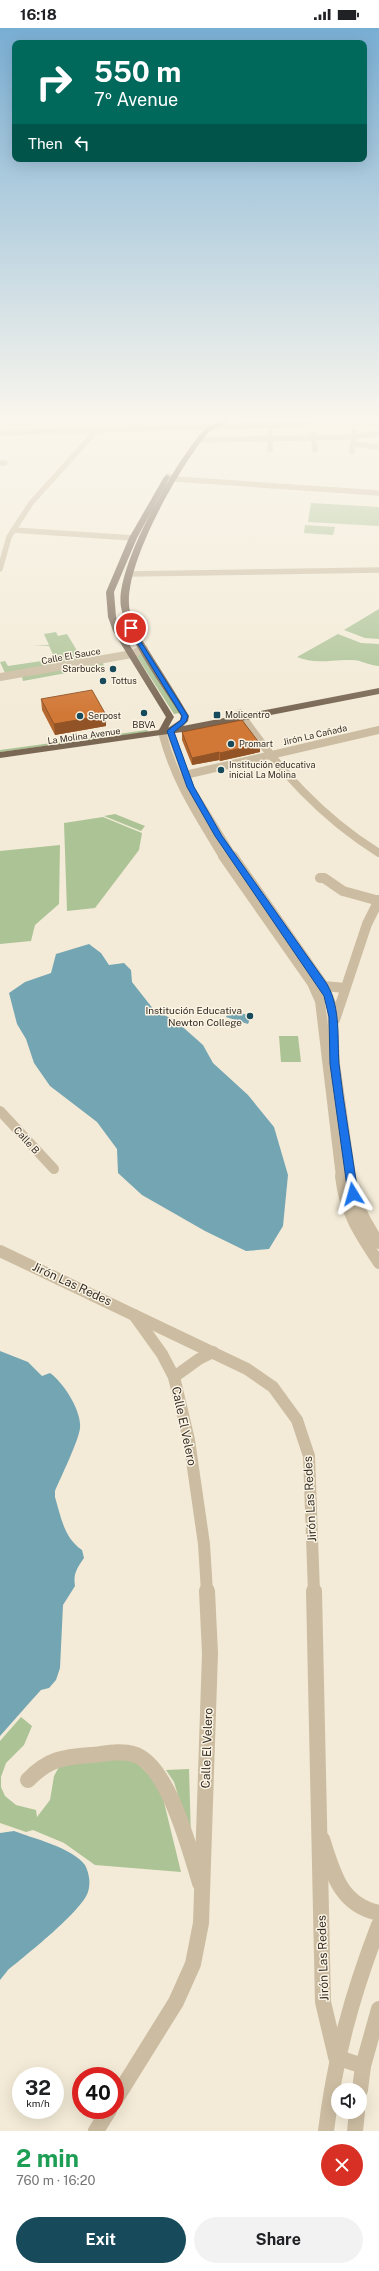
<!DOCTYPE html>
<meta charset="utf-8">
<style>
:root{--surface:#fff;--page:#f2f2f2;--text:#202124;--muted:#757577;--accent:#174a5b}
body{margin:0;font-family:"Public Sans",sans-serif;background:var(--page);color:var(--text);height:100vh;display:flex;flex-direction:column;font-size:15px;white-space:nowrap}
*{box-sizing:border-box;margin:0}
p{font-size:13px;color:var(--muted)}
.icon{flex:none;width:22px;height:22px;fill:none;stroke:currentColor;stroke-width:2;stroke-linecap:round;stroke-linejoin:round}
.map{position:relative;height:2103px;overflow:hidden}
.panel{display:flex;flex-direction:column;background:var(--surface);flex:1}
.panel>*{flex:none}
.hud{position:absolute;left:12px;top:12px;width:355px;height:122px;border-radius:8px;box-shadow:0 4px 16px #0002;background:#00695c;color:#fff;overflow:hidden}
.fabs{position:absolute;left:331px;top:2055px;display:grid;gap:8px}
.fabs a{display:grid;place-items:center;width:36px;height:36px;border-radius:50%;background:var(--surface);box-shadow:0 4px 16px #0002;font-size:20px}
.speed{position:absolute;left:12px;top:2039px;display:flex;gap:8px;font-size:20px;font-weight:700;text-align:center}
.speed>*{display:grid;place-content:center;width:52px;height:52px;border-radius:50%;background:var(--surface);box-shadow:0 4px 16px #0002;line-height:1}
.speed small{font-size:10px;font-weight:400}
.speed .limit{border:6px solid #d22;background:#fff;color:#111}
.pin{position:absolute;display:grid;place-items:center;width:34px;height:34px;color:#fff;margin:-17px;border:2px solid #fff;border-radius:50%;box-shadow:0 1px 4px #0007}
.me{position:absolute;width:44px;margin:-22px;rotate:352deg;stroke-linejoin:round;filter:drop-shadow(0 0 3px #0008)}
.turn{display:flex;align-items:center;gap:14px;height:84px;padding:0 16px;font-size:18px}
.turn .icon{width:52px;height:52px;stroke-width:2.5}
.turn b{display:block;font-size:28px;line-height:34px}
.then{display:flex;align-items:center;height:38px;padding:0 16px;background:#0003;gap:8px;font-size:15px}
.round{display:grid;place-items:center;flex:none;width:42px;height:42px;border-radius:21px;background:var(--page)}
.overview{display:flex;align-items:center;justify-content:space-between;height:68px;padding:0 16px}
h1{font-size:24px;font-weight:700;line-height:30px;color:#1e9e55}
.button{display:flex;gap:8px;margin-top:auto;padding:8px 16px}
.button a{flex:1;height:46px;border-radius:24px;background:var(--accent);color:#fff;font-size:16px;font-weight:700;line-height:46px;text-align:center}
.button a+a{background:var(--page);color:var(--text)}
.status{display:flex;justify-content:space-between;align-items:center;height:28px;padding:0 20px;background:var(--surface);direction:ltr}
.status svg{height:11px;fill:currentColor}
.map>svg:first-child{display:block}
</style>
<div class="status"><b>16:18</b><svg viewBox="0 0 49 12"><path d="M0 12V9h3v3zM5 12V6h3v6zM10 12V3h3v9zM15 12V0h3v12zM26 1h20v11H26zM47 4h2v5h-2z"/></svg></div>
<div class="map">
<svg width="379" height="2103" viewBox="0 0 379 2103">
<rect width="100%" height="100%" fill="#f3ebd7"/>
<g fill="#acc396">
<path d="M 311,475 L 379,479 L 379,498 L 308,494 Z"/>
<path d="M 305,497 L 335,499 L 333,507 L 304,505 Z"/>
<path d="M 379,581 L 379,611 L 365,610 L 344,602 Z"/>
<path d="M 56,604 L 58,608 L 67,606 L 82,631 L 5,645 L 0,634 L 5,633 L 8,638 L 55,631 L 49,618 L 33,618 L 49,617 L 44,606 Z"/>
<path d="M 338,606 L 361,615 L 379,616 L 379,638 C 368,637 361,632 352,632 C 331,631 316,637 297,629 Z"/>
<path d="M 142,625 L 180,685 L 174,686 L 136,627 Z"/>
<path d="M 117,632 L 103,635 L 104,638 L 23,653 L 22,649 L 24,647 Z"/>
<path d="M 147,702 L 148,704 L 0,724 L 0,722 Z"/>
<path d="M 115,786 L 145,798 L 141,803 L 104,788 Z"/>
<path d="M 103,789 L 142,805 L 139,822 L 95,880 L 67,883 L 64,795 Z"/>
<path d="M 60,817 L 59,876 L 35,897 L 31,913 L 0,916 L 0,823 Z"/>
<path d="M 279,1008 L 298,1008 L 301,1034 L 281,1034 Z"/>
<path d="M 21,1689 L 32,1698 L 24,1717 L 6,1735 L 1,1749 L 1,1759 L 5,1768 L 16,1777 L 36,1782 L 37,1789 L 50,1772 L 54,1748 L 59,1739 L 67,1733 L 121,1729 L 135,1733 L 160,1758 L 181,1844 L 95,1837 L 64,1815 L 33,1802 L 26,1804 L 0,1795 L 0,1713 Z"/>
<path d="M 189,1741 L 191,1810 L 174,1754 L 166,1742 Z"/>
</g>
<g fill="#74a5b3">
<path d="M 89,916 L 101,925 L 109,937 L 124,935 L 131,942 L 132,954 L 154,982 L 176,993 L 203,1017 L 213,1035 L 248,1067 L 274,1099 L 288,1147 L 283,1198 L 269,1221 L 246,1223 L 205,1203 L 142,1167 L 118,1145 L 117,1121 L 97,1094 L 50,1058 L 34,1035 L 26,1011 L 17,996 L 9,965 L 25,954 L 51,945 L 56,926 Z"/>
<path d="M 230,982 L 251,988 L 248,996 L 226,989 Z"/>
<path d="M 0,1323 L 28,1334 L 42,1348 L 50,1345 C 63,1354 82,1383 80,1400 C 79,1412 61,1449 55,1463 L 55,1469 C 61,1489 64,1510 82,1522 L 84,1530 C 77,1540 73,1546 75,1558 L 63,1577 L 60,1640 L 56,1652 L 49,1660 L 41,1662 L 31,1673 L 0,1708 Z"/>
<path d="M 14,1803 C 32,1810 73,1820 85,1837 C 89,1845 91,1855 88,1864 C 82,1883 25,1928 8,1942 L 0,1952 L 0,1805 Z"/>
</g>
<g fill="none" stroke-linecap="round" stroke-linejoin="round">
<g stroke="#ccbda2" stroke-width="5.5">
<path d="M 129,391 L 130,396"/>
<path d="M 270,404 L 270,422"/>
<path d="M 0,405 L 379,394"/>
<path d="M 313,405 L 315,422"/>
<path d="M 200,412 L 351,409 L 379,405"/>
<path d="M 354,416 L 376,419"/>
<path d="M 352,424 L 354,403"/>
<path d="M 0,435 L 5,435"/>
<path d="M 168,448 L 174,451 L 379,465"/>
<path d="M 13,502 L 133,510"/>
<path d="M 0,541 L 9,509 L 31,475 L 97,402"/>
<path d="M 128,546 L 379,542"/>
</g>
<g stroke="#ccbda2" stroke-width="8">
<path d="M 0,649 L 132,626 L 144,621"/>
<path d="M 240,685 C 278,741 321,789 379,825"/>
<path d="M 170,703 L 190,759 L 233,829"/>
<path d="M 162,704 C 175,754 197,785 223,829"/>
<path d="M 185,747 L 379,702"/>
</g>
<g stroke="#ccbda2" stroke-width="10">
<path d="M 223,828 L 312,955 L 320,973 L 341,1149"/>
<path d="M 233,828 L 324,958 L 332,978 L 335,1036 L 351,1149"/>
<path d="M 320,850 L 324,850 L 343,863 L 379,873"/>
<path d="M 324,958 L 345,960"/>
<path d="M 335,992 L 367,896 L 379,872"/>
<path d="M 0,1083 L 54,1141"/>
</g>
<g stroke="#ccbda2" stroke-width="12">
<path d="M 341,1148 C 345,1184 359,1205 379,1235"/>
<path d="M 350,1148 C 354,1173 364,1194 379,1215"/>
<path d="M 0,1223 L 247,1341 L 273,1359 L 297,1392 L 309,1428 L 314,1564"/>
<path d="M 134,1287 L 162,1326 L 174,1349 L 189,1412 L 204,1516 L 207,1564"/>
<path d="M 174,1349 L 199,1331 L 213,1324"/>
</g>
<g stroke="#ccbda2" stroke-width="16">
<path d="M 314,1563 L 323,1974 L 336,2029 L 363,2038"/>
<path d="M 28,1752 C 48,1731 63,1729 91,1727 C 104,1726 120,1722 133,1726 C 168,1735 190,1823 200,1855"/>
<path d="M 322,1811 C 333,1845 340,1877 379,1885"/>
<path d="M 360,2062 L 363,2038 L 379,1981"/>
<path d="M 115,2072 L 176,1974 L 193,1936 L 201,1895 L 210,1625 L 207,1563"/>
<path d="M 96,2103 L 109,2082"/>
<path d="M 326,2103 C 335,2029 352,1967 379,1897"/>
<path d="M 355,2103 L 357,2084"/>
</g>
<path fill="#7a6855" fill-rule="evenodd" d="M 222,391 L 228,391 L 228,394 C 222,399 213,400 207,406 C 180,438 120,542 130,583 C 134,601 145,616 154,631 C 166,650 178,669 189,688 L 188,693 L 183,698 L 379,660 L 379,666 L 189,703 L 0,730 L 0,724 L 159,702 L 166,689 L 113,603 L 108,589 L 106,564 L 129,510 L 164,449 L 167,447 L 170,449 L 137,510 L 114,564 L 116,589 L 121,603 L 174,689 L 168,700 L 180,692 L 181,688 C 164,660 126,610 121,579 C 114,540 176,433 203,403 C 208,398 216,396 222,393 Z"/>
</g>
<g fill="#b4672f">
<path d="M 41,671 L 106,687 L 106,698 L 55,707 L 42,682 Z"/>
<path d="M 182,704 L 260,716 L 260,724 L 220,733 L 219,732 L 192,737 L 182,712 Z"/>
</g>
<g fill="#925426">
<path d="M 106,687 L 106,698 L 55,707 L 54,696 Z"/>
<path d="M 260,716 L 260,724 L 220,733 L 220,725 Z"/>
<path d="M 219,724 L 219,732 L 192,737 L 192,730 Z"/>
</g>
<g fill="#d17837" stroke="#925426">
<path d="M 92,662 L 106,687 L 54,696 L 41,671 Z"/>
<path d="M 242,692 L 260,716 L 220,725 L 219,724 L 192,730 L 182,704 Z"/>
</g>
<linearGradient id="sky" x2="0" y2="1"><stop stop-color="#79aed3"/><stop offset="0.57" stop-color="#faf6ed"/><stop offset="1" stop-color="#faf6ed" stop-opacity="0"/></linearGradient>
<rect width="379" height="686" fill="url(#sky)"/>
<path fill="#1a73e8" stroke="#114b97" d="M 131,598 L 188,688 L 186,694 L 174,704 L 194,759 L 222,808 L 327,956 C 341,981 337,1009 339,1036 C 344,1080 352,1123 358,1166 L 356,1169 L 349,1169 L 348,1166 L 330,1036 L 329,989 L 324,968 L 215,808 L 187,759 L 167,703 L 181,692 L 182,688 L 128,600 Z"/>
<g fill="#174a5b" stroke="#fbf4e4" stroke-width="1.5">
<circle cx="113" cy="641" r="4"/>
<circle cx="103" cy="653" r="4"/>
<circle cx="144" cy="685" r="4"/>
<rect x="213" y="683" width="8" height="8" rx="2"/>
<circle cx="80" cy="688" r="4"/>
<circle cx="231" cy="716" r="4"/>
<circle cx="221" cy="742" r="4"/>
<circle cx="250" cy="988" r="4"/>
</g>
<g text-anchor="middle" stroke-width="3" stroke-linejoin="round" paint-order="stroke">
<g font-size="9" fill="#362e25" stroke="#fbf4e4">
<text transform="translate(71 628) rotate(-10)" y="3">Calle El Sauce</text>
<text transform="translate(315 707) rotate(-13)" y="3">Jirón La Cañada</text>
<text transform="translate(84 708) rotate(-8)" y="3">La Molina Avenue</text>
</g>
<g font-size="9" fill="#362e25" stroke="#fbf4e4" text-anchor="start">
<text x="105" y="644" text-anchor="end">Starbucks</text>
<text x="111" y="656">Tottus</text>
<text x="225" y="690">Molicentro</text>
<text x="88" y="691">Serpost</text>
<text x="144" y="700" text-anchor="middle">BBVA</text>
<text x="239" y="719">Promart</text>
<text x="229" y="740">Institución educativa<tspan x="229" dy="10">inicial La Molina</tspan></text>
</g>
<g font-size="10" fill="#362e25" stroke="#fbf4e4" text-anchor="end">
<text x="242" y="986">Institución Educativa<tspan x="242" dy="12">Newton College</tspan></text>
</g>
<g font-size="10" fill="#362e25" stroke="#fbf4e4">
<text transform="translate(27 1112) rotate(48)" y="4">Calle B</text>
</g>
<g font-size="12" fill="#362e25" stroke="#fbf4e4">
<text transform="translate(72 1256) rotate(25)" y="4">Jirón Las Redes</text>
<text transform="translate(184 1398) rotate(78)" y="4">Calle El Velero</text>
<text transform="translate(310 1471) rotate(-93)" y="4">Jirón Las Redes</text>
<text transform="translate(207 1720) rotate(-88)" y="4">Calle El Velero</text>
<text transform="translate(323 1930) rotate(-92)" y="4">Jirón Las Redes</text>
</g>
</g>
</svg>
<div class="fabs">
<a><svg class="icon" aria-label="sound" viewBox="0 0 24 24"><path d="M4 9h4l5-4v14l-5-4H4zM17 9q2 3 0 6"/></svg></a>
</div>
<div class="speed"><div>32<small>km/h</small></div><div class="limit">40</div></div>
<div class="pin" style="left:131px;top:600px;background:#d93025"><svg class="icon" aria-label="arrive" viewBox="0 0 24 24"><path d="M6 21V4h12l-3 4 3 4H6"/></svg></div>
<svg class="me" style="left:353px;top:1166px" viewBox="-20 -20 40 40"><path d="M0-17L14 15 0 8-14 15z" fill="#1a73e8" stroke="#fff" stroke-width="4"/></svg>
<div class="hud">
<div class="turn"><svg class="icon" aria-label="right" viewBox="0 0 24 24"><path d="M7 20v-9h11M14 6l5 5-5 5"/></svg><div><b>550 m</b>7º Avenue</div></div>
<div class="then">Then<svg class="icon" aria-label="left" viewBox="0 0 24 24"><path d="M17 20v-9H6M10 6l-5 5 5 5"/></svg></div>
</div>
</div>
<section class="panel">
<div class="overview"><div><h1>2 min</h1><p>760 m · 16:20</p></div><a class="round" style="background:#d93025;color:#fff"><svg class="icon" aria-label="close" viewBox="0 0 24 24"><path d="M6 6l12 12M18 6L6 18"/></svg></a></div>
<div class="button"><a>Exit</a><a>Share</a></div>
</section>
